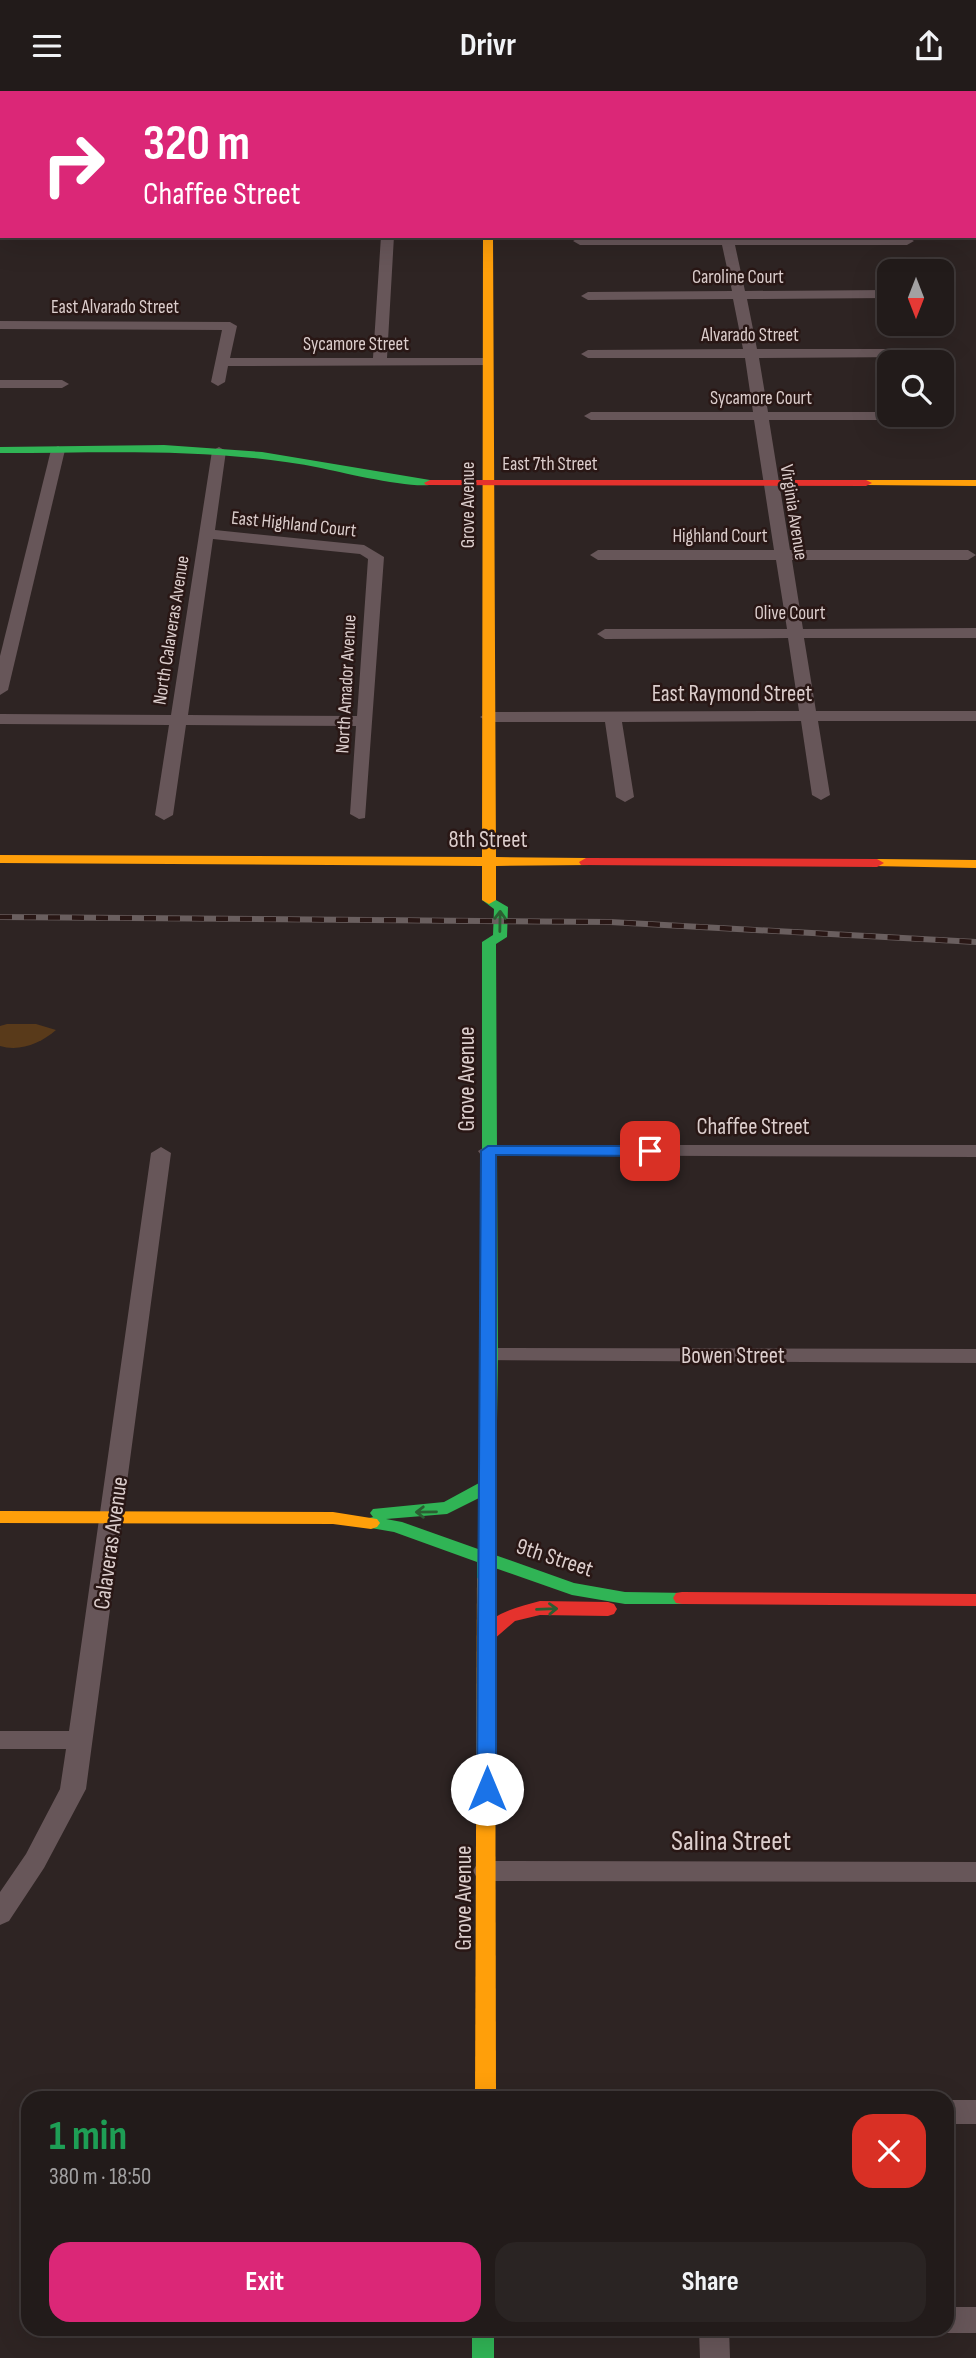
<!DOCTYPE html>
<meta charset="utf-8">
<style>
:root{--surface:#221b1a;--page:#2a2423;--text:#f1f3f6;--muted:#a2a1a2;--line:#3f3939;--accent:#db2777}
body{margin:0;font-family:"Sofia Sans Condensed",sans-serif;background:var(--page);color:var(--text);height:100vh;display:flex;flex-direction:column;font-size:26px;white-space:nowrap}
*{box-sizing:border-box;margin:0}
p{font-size:23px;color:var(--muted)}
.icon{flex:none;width:38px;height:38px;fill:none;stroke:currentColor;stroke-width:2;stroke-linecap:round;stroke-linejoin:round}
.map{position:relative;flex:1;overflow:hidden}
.details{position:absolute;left:21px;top:2000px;width:933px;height:245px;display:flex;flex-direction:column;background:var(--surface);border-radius:21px;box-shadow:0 7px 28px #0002,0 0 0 2px var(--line)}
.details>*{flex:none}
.hud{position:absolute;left:0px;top:0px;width:976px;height:147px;box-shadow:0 7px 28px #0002,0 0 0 2px var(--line);background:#db2777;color:#fff;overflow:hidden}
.needle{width:46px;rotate:180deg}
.tools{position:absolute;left:877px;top:168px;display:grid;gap:14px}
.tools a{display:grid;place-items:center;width:77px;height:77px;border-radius:14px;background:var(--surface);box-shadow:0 7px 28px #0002,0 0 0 2px var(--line);font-size:35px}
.pin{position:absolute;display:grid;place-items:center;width:60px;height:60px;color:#fff;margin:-30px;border-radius:14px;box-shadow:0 4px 10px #0006}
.me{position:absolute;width:77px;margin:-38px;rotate:0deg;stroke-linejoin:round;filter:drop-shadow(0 0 5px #0008)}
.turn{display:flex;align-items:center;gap:24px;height:147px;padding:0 28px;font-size:32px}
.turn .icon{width:91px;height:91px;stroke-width:2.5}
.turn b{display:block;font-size:49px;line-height:60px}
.round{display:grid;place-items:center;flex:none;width:74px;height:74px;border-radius:21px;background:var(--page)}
.summary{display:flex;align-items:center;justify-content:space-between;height:119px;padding:0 28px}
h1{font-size:42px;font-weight:700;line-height:52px;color:#1e9e55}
.primary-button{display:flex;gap:14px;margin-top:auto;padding:14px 28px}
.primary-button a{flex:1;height:80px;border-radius:21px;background:var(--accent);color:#fff;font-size:28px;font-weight:700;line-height:80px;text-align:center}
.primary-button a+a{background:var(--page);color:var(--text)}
header{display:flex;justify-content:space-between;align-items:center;height:91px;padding:0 28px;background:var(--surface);font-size:32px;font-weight:700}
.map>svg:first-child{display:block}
</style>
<header><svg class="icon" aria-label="menu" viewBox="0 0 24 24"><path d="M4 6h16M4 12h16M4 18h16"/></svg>Drivr<svg class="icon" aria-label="share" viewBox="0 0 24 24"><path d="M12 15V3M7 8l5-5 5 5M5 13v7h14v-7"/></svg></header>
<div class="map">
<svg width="976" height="2267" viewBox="0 0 976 2267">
<rect width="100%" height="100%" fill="#2e2423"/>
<path fill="#593a1a" d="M 7,933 L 36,933 L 56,939 C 41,952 20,961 0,955 L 0,935 Z"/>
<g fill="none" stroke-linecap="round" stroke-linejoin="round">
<path stroke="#7d3f65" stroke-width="3.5" d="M 902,0 L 906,2"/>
<g fill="#675659" fill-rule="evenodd">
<path d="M 68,0 L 80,0 L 67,2 Z"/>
<path d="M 197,0 L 209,0 L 196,2 Z"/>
<rect x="329" y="0" width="12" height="2"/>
<path d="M 729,0 L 743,0 L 728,2 Z"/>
<path d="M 381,145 L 394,145 L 387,267 L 488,267 L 493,268 L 493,274 L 228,275 L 225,291 L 218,295 L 211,291 L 222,239 L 0,238 L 0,230 L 230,231 L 237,235 L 230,267 L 373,267 Z"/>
<path d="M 734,145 L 907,146 L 914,150 L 907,154 L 735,154 L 745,200 L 889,199 L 889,207 L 747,208 L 757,258 L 912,258 L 919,262 L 912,266 L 759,267 L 768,321 L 889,321 L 889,324 L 938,325 L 931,329 L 769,329 L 790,459 L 968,459 L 976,464 L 968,469 L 792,469 L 803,538 L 976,537 L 976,547 L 804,547 L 816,620 L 976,620 L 976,630 L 818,630 L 830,704 L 821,709 L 812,704 L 801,630 L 622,631 L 634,706 L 625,711 L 616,706 L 605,631 L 488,631 L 480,626 L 488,621 L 799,620 L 788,547 L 605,548 L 597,543 L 605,538 L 787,538 L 776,469 L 598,469 L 590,464 L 598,459 L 774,459 L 754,329 L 591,329 L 584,325 L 591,321 L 753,321 L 745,267 L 588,267 L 581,263 L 588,259 L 743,258 L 733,208 L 588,209 L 581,205 L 588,201 L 732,200 L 722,154 L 580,154 L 573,150 L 580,146 Z"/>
<path d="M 0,289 L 62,289 L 69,293 L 62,297 L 0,297 Z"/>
<path d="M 58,355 L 65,359 L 8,599 L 0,604 L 0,565 L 51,359 Z"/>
<path d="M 219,356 L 226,360 L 215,439 L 364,454 L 384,466 L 365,727 L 359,728 L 350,723 L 356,635 L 186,634 L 173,724 L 164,729 L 155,724 L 169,634 L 0,633 L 0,623 L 171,624 L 212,360 ZM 213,448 L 360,463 L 368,468 L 357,625 L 188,624 Z"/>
<path d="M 488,1054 L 976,1054 L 976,1066 L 481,1064 L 478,1060 Z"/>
<path d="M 161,1056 L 171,1062 L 86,1698 L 44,1777 L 9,1830 L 0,1834 L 0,1801 L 26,1763 L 60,1698 L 66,1658 L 0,1658 L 0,1640 L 69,1640 L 151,1062 Z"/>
<path d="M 490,1257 L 976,1258 L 976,1272 L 482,1269 L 479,1264 L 482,1259 Z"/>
<path d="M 486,1770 L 976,1771 L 976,1791 L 486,1790 L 477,1787 L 473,1780 L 477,1773 Z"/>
<rect x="947" y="2009" width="29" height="24"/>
<path d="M 947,2216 L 976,2216 L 976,2242 L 947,2242 L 936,2238 L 947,2238 Z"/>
<path d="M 699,2238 L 729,2238 L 730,2267 L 700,2267 Z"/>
</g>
<g fill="#30b455" fill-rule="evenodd">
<rect x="483" y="0" width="8" height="2"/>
<rect x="975" y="95" width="1" height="6"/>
<path d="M 164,354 L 262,361 L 430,389 L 436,392 C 423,401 340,381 321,377 C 214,356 108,362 0,362 L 0,356 Z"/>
<path d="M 489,805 L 508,816 L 507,846 L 496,853 L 498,1264 L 495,1464 L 574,1492 L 625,1501 L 688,1502 L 691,1507 L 688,1512 L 682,1513 L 625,1513 L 572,1504 L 495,1477 L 492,1493 L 480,1493 L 477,1488 L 477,1471 L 394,1441 L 365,1436 L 362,1432 L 365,1428 L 373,1426 L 370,1422 L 373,1418 L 444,1411 L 479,1392 L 482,1264 L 482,851 L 493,844 L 494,818 L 482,809 ZM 479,1407 L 478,1458 L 402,1431 L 386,1428 L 447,1423 Z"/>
<rect x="472" y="2238" width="22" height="29"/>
</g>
<g fill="#ff9f0a" fill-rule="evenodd">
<path d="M 483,145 L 493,145 L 496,766 L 586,767 L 593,771 L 591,774 L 496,775 L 496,809 L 489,813 L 482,809 L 482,775 L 0,772 L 0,764 L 482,766 Z"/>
<path d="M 866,389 L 976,389 L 976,395 L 862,394 L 862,390 Z"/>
<path d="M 877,768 L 976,769 L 976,777 L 872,775 L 870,772 L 872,769 Z"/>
<path d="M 0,1420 L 333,1421 L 377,1428 L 380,1432 L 377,1436 L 371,1438 L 333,1433 L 0,1432 Z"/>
<path d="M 486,1482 L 492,1483 L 495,1488 L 496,2007 L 475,2007 L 477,1488 L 480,1483 Z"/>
</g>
<g fill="#e5322d" fill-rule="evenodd">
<rect x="0" y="71" width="2" height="6"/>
<path d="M 430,389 L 866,389 L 872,392 L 866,395 L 426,394 L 424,392 Z"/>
<path d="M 586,767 L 877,768 L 884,772 L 877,776 L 581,774 L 579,771 Z"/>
<path d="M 682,1501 L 976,1503 L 976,1515 L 682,1513 L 676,1512 L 673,1507 L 676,1502 Z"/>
<path d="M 540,1510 L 608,1511 L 614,1513 L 617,1518 L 614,1523 L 608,1525 L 540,1524 L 515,1530 L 493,1549 L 481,1549 L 478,1544 C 492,1521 516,1517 540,1510 Z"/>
</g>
<g stroke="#6a5f5f" stroke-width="6">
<path id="rail" d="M 0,826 L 610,831 L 976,851"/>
</g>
<use href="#rail" stroke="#291715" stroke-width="4.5" stroke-dasharray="12" stroke-linecap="butt"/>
</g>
<defs><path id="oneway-shaft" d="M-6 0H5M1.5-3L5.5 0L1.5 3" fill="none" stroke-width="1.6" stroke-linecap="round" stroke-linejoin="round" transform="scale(1.75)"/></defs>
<g stroke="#2c5e32">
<use href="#oneway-shaft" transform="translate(500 830) rotate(-89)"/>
<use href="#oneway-shaft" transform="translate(426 1421) rotate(179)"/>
<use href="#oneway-shaft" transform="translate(547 1518) rotate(-2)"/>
</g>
<path fill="#1a73e8" stroke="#114b97" stroke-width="2" d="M 488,1055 L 650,1055 L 657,1060 L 650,1065 L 496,1064 L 496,1698 L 487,1706 L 477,1698 L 481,1060 Z"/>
<g text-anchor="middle" stroke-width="5" stroke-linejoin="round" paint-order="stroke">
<g font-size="19" fill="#dccecd" stroke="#291715">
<text x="738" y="192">Caroline Court</text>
<text x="115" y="222">East Alvarado Street</text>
<text x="750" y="250">Alvarado Street</text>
<text x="356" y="259">Sycamore Street</text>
<text x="761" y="313">Sycamore Court</text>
<text x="550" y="379">East 7th Street</text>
<text transform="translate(467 414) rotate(-90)" y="7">Grove Avenue</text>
<text transform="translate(795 421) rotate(81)" y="7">Virginia Avenue</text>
<text transform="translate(294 432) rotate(6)" y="7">East Highland Court</text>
<text x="720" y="451">Highland Court</text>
<text x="790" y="528">Olive Court</text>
<text transform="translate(170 539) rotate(-81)" y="7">North Calaveras Avenue</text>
<text transform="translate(345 593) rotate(-87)" y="7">North Amador Avenue</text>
</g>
<g font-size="23" fill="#dccecd" stroke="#291715">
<text x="732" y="610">East Raymond Street</text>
<text x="488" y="756">8th Street</text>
<text transform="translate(466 988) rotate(-90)" y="8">Grove Avenue</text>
<text x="753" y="1043">Chaffee Street</text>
<text x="733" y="1272">Bowen Street</text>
<text transform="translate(110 1452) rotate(-82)" y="8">Calaveras Avenue</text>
<text transform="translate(555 1466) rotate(18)" y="8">9th Street</text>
<text transform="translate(463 1807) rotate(-90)" y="8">Grove Avenue</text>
</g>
<g font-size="28" fill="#dccecd" stroke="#291715">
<text x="731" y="1759">Salina Street</text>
</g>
</g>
</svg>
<div class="tools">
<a><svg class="needle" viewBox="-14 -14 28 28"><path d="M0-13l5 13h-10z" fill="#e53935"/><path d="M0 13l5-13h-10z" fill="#a2a1a2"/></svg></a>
<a><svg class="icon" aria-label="search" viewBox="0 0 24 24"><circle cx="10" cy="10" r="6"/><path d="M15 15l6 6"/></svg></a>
</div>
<div class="pin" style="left:650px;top:1060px;background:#d93025"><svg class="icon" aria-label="arrive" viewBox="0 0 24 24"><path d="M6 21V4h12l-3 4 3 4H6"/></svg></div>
<svg class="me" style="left:487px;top:1698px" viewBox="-20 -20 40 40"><circle r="19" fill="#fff"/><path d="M0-13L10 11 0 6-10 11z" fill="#1a73e8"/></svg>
<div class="hud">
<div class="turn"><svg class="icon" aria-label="right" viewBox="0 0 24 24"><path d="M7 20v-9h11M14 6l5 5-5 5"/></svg><div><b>320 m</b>Chaffee Street</div></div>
</div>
<section class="details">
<div class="summary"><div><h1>1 min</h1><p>380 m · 18:50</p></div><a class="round" style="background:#d93025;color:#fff"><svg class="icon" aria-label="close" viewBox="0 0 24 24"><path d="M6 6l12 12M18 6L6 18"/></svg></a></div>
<div class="primary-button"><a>Exit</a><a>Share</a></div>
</section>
</div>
